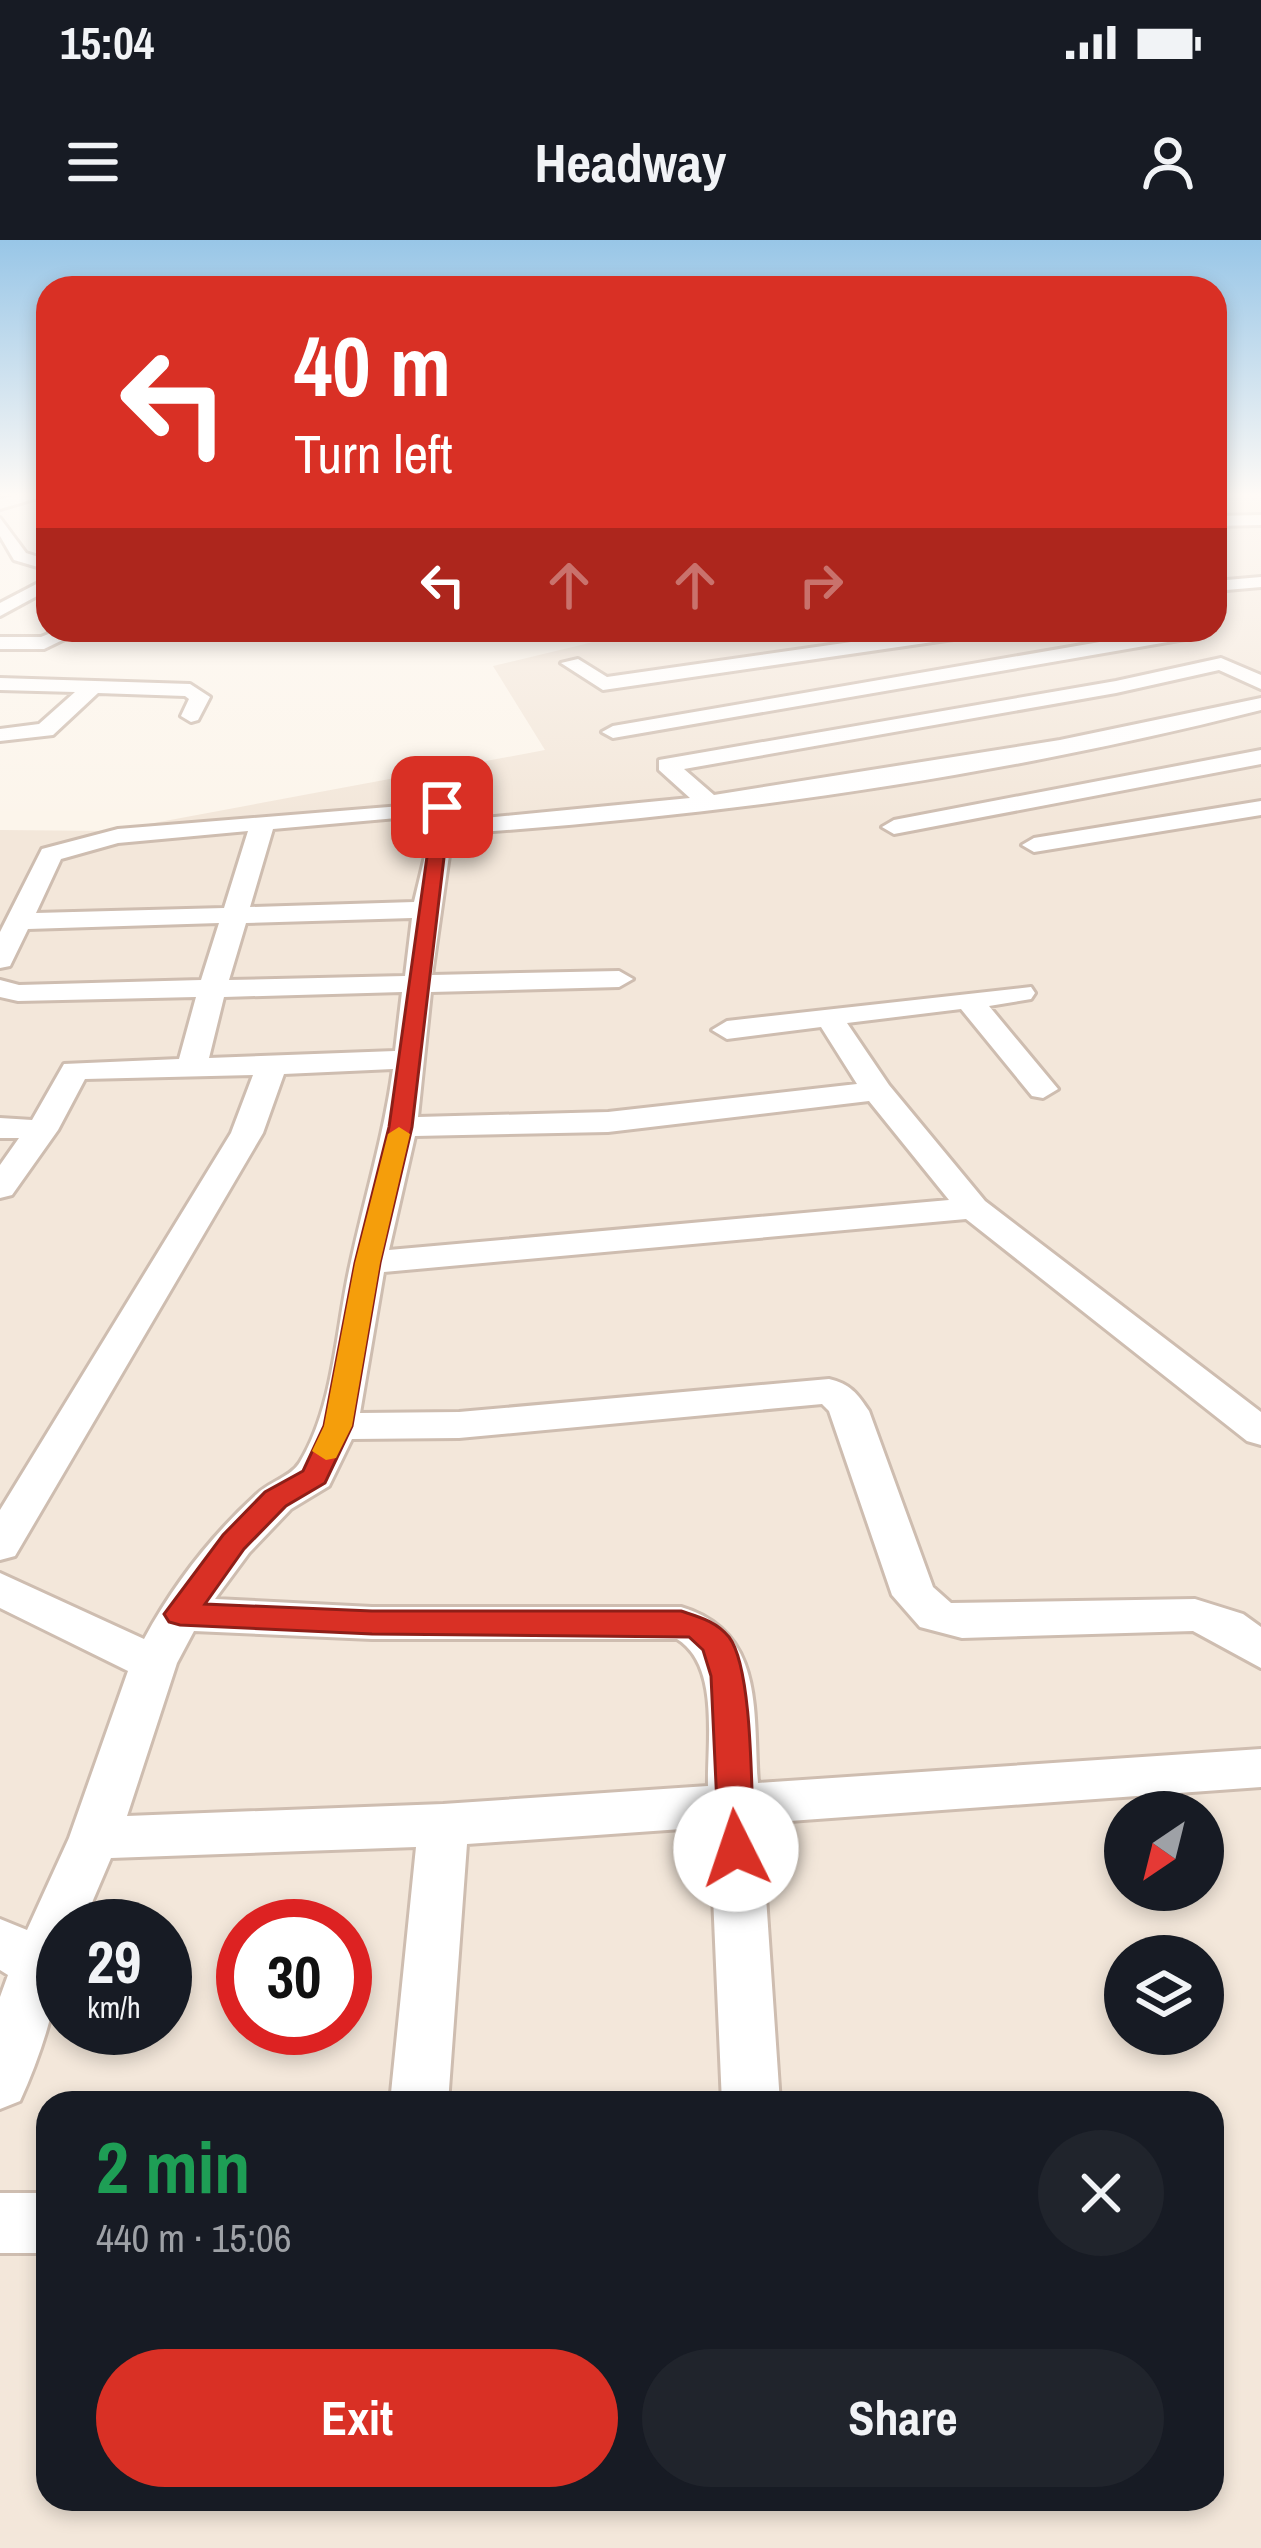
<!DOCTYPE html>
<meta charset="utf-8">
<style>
:root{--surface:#171b24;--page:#20242c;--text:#f1f3f6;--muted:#9ea1a6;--accent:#d93025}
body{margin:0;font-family:"Archivo Narrow",sans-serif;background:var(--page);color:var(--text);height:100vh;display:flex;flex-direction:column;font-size:45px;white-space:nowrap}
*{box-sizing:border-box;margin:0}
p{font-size:39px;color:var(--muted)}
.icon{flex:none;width:66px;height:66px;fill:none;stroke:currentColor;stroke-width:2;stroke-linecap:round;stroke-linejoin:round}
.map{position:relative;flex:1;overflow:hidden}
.panel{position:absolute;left:36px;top:1851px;width:1188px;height:420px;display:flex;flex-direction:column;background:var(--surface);border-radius:36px;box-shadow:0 6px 18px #0003}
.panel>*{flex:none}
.banner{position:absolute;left:36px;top:36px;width:1191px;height:366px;border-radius:36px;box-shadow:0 6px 18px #0003;background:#d93025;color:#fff;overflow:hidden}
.needle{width:78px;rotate:215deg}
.controls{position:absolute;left:1104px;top:1551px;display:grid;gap:24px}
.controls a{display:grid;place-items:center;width:120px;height:120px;border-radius:50%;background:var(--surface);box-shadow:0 6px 18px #0003;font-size:60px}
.speed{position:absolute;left:36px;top:1659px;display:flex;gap:24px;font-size:60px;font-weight:700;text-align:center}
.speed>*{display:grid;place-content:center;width:156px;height:156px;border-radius:50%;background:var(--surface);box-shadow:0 6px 18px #0003;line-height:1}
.speed small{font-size:30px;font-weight:400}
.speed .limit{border:18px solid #d22;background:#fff;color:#111}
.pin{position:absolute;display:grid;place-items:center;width:102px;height:102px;color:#fff;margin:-51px;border-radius:24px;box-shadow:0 6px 18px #0006}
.me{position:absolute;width:132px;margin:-66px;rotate:356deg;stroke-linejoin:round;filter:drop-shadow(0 0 9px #0008)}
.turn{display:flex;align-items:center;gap:42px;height:252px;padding:0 60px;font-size:54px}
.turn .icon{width:156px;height:156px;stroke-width:2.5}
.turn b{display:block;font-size:84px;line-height:102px}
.lanes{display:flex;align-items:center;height:114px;padding:0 60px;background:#0003;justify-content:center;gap:60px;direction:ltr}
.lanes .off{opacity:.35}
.round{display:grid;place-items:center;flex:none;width:126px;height:126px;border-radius:63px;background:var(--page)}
.head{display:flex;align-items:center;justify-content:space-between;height:204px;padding:0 60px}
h1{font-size:72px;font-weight:700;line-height:90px;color:#1e9e55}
.action{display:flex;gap:24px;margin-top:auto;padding:24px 60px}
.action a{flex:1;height:138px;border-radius:72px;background:var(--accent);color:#fff;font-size:48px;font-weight:700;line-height:138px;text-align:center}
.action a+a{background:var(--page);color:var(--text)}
.status{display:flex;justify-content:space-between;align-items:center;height:84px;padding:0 60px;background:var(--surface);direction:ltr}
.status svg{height:33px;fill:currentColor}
header{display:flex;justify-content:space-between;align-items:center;height:156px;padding:0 60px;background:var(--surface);font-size:54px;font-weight:700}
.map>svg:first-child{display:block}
</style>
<div class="status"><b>15:04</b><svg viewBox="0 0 49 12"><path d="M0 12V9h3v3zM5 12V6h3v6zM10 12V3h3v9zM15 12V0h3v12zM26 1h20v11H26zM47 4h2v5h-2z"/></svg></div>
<header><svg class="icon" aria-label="menu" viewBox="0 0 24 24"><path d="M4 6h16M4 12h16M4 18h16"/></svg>Headway<svg class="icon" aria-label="person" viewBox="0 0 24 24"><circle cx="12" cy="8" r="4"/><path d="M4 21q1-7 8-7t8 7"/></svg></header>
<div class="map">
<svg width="1261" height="2308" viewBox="0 0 1261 2308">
<rect width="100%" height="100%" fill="#fcf5eb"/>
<path fill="#f3e7da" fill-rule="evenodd" d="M 1215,256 L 1261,256 L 1261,2308 L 0,2308 L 0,590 L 111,591 L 545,510 L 493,426 L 643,390 L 1215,390 ZM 1125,1572 L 1203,1572 L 1203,1650 L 1125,1650 ZM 63,1686 L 165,1686 L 165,1788 L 63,1788 ZM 243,1686 L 345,1686 L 345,1788 L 243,1788 ZM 1125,1716 L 1203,1716 L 1203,1794 L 1125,1794 ZM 48,1863 L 1212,1863 L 1212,2259 L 48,2259 Z"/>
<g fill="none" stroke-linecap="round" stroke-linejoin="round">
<g stroke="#cebdb0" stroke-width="6">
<g id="minor">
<path d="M 15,256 L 44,256 L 0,269 L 0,259 Z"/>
<path d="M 1261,275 L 1261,285 L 1215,286 L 1215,276 Z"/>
<path d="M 0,278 L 26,313 L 48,320 L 48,330 L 14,320 L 0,296 Z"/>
<path d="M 1261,337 L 1261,347 L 1215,351 L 1215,341 Z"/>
<path d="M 48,338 L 48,350 L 0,376 L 0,363 Z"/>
<path d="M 58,390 L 83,390 L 44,409 L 0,409 L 0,397 L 41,397 Z"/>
<path d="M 935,390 L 983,390 L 974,396 L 603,450 L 561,423 L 578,419 L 607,437 Z"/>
<path d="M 1169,390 L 1194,393 L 1185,399 L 613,498 L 602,492 L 613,486 Z"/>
<path d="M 1221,418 L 1261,435 L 1261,449 L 1219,430 L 1116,453 L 684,529 L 714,555 L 1060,500 L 1261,458 L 1261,470 C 997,537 723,576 452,594 L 432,735 L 619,731 L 633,739 L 619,747 L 431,752 L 418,877 L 608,872 L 857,844 L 821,787 L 727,799 L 712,790 L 727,781 L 1031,747 L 1035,753 L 1031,759 L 989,766 L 1058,849 L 1043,858 L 1032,856 L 961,769 L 847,783 L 889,845 L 985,961 L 1261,1172 L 1261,1205 L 1247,1201 L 966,979 L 384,1032 L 360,1173 L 459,1172 L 829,1139 C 850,1144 857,1153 869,1171 L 933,1347 L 951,1363 L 1195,1359 L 1243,1374 L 1261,1387 L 1261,1428 L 1193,1391 L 962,1398 L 920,1387 L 892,1355 L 829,1171 L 822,1164 L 459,1198 L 352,1199 L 329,1246 L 291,1269 L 249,1313 L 215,1359 L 372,1367 L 681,1367 C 765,1392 753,1471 758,1543 L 1261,1509 L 1261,1547 L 761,1583 L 780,1863 L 722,1863 L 710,1587 L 467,1604 L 448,1863 L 390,1863 L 416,1607 L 111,1618 L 82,1686 L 63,1686 C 63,1746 45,1806 20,1861 L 0,1869 L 0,1757 L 8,1735 L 0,1730 L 0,1679 L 27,1690 L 69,1598 L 128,1431 L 0,1368 L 0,1333 L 144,1399 C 173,1345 212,1295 257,1254 C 269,1242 291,1237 300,1222 C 334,1166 336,1089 350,1026 C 364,960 384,896 393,829 L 284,834 L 263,893 L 15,1316 L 0,1320 L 0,1270 L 231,893 L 253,835 L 85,839 L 58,890 L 12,955 L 0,958 L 0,925 L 19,898 L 0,898 L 0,878 L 32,880 L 64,824 L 179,819 L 196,757 L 18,761 L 0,757 L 0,740 L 19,745 L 201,740 L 219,683 L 28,689 L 10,726 L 0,728 L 0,692 L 42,609 L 118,589 L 450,562 L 450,572 L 442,574 L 273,589 L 250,667 L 414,662 L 433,583 L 690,558 L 659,530 L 659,520 L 1116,441 ZM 248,591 L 224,668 L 36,673 L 61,619 L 118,603 ZM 412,678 L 405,736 L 229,740 L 246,683 ZM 402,752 L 395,811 L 209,818 L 224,757 ZM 869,861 L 949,960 L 389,1010 L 415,896 L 608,892 ZM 194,1391 L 372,1399 L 677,1399 C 720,1425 707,1502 708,1546 L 443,1564 L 127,1576 L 177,1423 Z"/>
<path d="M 0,438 L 190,444 L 210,457 L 198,480 L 191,482 L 181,476 L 189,459 L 185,456 L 98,453 L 53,495 L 0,501 L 0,489 L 39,484 L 75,452 L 0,450 Z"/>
<path d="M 1261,510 L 1261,524 L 894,594 L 882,587 L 894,580 Z"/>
<path d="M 1261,561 L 1261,575 L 1034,612 L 1022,605 L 1034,598 Z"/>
<rect x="0" y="1953" width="48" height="60"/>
</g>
</g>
<use href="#minor" fill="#fff" fill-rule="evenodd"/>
</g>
<linearGradient id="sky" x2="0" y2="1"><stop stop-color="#98c6e7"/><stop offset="0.44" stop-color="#fefaf6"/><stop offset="1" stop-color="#fefaf6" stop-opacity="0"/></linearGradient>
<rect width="1261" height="579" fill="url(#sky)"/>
<path fill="#d93025" stroke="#8d1f18" stroke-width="3" d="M 442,562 L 450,567 L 412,887 L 380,1023 L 352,1186 L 325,1243 L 286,1266 L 244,1309 L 205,1364 L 372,1371 L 681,1371 C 699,1377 716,1381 729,1397 C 754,1430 751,1563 754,1609 L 749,1619 L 736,1624 L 724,1619 L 719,1609 L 711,1436 L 703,1410 L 689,1397 L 372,1394 L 180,1385 L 169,1382 L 164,1374 L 223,1295 L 265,1252 L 303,1231 L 324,1186 L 355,1023 L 389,887 L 434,567 Z"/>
<path fill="#f59e0b" d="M 399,887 L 410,894 L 380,1023 L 352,1186 L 336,1218 L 326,1220 L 312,1211 L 324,1186 L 355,1023 L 388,894 Z"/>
</svg>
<div class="controls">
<a><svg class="needle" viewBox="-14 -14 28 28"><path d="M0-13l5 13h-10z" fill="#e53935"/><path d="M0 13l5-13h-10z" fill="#9ea1a6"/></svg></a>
<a><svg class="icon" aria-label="layers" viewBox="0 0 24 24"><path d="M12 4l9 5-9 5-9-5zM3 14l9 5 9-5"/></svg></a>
</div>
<div class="speed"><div>29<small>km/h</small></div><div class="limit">30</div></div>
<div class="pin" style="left:442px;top:567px;background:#d93025"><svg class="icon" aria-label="arrive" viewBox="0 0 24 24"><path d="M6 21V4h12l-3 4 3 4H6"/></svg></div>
<svg class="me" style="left:736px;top:1609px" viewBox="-20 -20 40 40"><circle r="19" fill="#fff"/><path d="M0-13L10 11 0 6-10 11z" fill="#d93025"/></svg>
<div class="banner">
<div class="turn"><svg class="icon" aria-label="left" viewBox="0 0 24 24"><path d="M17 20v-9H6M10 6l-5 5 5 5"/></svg><div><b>40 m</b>Turn left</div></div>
<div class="lanes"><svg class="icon" aria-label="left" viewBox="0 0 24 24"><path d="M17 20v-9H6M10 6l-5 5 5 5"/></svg><svg class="icon off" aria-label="ahead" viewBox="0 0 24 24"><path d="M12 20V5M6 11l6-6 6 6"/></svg><svg class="icon off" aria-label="ahead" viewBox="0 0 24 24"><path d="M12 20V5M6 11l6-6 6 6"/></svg><svg class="icon off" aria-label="right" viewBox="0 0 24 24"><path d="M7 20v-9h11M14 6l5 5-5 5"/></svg></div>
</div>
<section class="panel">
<div class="head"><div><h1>2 min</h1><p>440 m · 15:06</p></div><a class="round"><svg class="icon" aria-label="close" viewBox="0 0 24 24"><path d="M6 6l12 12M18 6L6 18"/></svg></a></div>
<div class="action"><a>Exit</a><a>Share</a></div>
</section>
</div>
